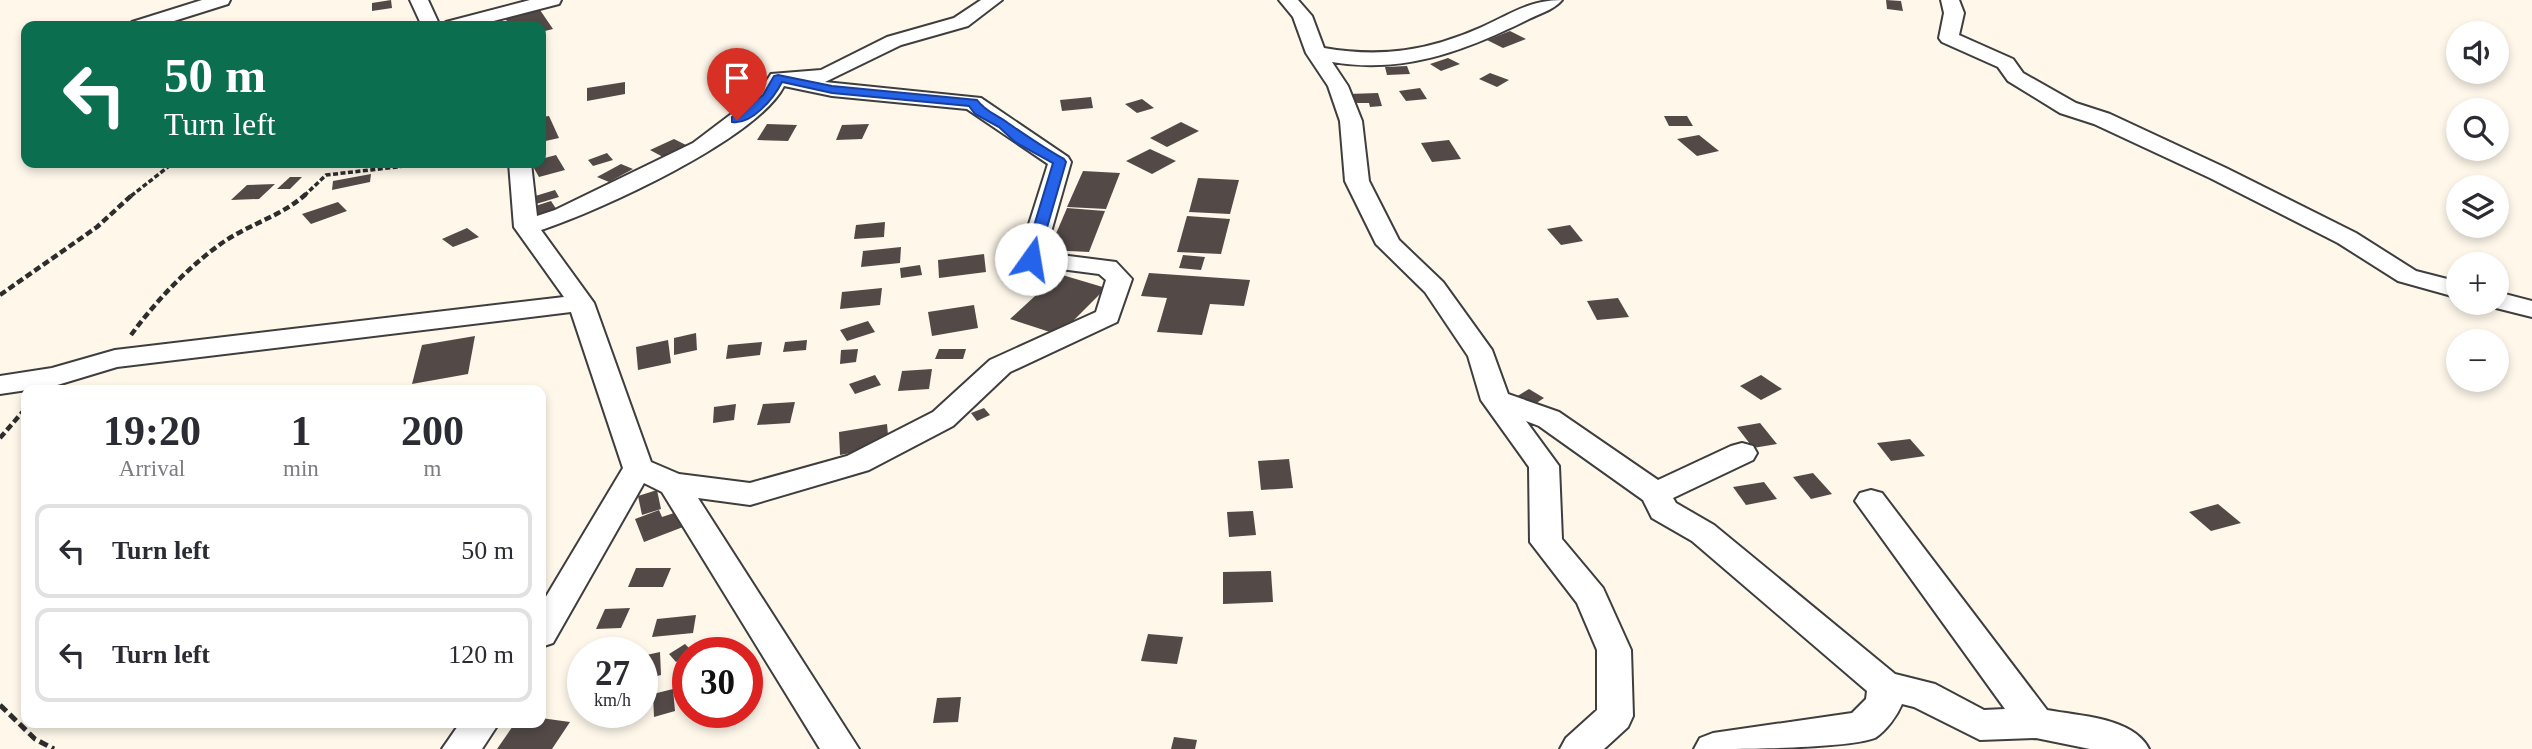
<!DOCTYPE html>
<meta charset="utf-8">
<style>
:root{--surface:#fff;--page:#f2f2f3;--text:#2b2b33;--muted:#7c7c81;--line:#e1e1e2}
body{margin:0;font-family:Georgia,serif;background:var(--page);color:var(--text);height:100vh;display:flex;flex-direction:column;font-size:26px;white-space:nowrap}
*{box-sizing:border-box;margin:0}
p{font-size:23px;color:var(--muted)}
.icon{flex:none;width:38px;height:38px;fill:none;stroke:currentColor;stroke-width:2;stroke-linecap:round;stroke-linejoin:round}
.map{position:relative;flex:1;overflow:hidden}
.panel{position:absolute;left:21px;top:385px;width:525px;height:343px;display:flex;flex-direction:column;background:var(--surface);border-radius:14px;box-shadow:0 4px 10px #0003}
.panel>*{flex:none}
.guide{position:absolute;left:21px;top:21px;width:525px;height:147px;border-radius:14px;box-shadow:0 4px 10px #0003;background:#0b6e4f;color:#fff;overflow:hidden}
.tools{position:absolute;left:2446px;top:21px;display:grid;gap:14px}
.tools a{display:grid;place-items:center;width:63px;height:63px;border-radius:50%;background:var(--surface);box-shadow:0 4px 10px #0003;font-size:35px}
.speed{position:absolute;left:567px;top:637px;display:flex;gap:14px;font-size:35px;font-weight:700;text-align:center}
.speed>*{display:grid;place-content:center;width:91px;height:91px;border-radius:50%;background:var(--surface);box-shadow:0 4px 10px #0003;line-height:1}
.speed small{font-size:18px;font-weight:400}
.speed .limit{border:10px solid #d22;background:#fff;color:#111}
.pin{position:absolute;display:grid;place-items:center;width:60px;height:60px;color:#fff;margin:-72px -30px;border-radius:50% 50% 50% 0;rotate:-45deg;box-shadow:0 0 7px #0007}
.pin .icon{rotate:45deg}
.me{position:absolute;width:77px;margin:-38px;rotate:13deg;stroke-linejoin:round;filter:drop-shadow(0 0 5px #0008)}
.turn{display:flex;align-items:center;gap:24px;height:147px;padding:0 28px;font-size:32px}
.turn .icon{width:91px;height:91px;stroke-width:2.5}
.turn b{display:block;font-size:49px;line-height:60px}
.eta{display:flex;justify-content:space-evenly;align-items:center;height:119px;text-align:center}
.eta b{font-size:42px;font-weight:700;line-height:49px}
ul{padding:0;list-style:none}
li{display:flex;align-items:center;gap:21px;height:94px;margin:0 14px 10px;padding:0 14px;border:4px solid var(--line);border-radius:14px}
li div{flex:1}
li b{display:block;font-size:26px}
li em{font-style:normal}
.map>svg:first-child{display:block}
</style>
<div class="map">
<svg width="2532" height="749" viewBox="0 0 2532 749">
<rect width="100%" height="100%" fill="#fef7ea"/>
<g fill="#534a48">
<path d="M 391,0 L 392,8 L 372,11 L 372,3 Z"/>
<path d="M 1886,0 L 1901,1 L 1903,11 L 1887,9 Z"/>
<path d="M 540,10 L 553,29 L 541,32 L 541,26 L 510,26 L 505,18 Z"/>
<path d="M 1510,31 L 1526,39 L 1503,48 L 1487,40 Z"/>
<path d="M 1448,58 L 1460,64 L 1441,71 L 1430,64 Z"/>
<path d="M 1407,66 L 1410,74 L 1387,75 L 1385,67 Z"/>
<path d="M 1490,73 L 1509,80 L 1497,87 L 1479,79 Z"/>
<path d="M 737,80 L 751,88 L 732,96 L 718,87 Z"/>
<path d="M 625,82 L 625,94 L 587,101 L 587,88 Z"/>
<path d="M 1420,88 L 1427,99 L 1406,101 L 1399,91 Z"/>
<path d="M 1378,93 L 1382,106 L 1370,107 L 1369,103 L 1350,103 L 1348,94 Z"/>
<path d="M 1091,97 L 1093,108 L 1062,111 L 1060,100 Z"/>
<path d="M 1142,99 L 1154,108 L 1137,113 L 1125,104 Z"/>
<path d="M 549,116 L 559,138 L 541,142 L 541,117 Z"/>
<path d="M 1664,116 L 1687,116 L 1693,126 L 1669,126 Z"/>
<path d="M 1181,122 L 1199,131 L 1167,147 L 1150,138 Z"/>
<path d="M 767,124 L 797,125 L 788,141 L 757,140 Z"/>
<path d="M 869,124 L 862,139 L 836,140 L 842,125 Z"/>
<path d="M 1699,135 L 1719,151 L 1697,156 L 1677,139 Z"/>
<path d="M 674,139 L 688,146 L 663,157 L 650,150 Z"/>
<path d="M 1449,140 L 1461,159 L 1432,162 L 1421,143 Z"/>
<path d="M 1150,149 L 1176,161 L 1152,174 L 1126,161 Z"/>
<path d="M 607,153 L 613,160 L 593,166 L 588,160 Z"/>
<path d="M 556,155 L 565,170 L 539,177 L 531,163 L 541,163 L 541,159 Z"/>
<path d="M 621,164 L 633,169 L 609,182 L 597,177 Z"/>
<path d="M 1083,171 L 1120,173 L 1106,209 L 1067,207 Z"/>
<path d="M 371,174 L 370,182 L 332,190 L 333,181 Z"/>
<path d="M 290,177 L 302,177 L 290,189 L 277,189 Z"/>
<path d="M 1198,178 L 1239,180 L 1230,214 L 1189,212 Z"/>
<path d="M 275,184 L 259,199 L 231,200 L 247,185 Z"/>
<path d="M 555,190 L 559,197 L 536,204 L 532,197 Z"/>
<path d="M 551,201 L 557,210 L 536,217 L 529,208 Z"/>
<path d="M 338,202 L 347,211 L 311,224 L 302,214 Z"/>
<path d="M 1067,208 L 1105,211 L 1089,252 L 1049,250 Z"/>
<path d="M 1187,216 L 1230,219 L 1221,254 L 1177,252 Z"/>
<path d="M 885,222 L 884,237 L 854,239 L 856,225 Z"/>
<path d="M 1570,225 L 1583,241 L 1561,245 L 1547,229 Z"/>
<path d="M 467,228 L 479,237 L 453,247 L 442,239 Z"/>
<path d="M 901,247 L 900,263 L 861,267 L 863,251 Z"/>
<path d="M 984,254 L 986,272 L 939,278 L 938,260 Z"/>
<path d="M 1183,255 L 1205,257 L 1201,270 L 1179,268 Z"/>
<path d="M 920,265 L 922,275 L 901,278 L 900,268 Z"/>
<path d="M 1149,273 L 1250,280 L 1244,306 L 1210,304 L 1202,335 L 1157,332 L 1167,298 L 1141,296 Z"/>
<path d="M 1059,274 L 1106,288 L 1059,335 L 1010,319 Z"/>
<path d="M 882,288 L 880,305 L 840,309 L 842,292 Z"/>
<path d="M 1618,298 L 1629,317 L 1597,320 L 1587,301 Z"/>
<path d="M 974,305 L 978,328 L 932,336 L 928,312 Z"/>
<path d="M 868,321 L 875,332 L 847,341 L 840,330 Z"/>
<path d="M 696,333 L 697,350 L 674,355 L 674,338 Z"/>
<path d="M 475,336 L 468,374 L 412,384 L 422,345 Z"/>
<path d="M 668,340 L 671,363 L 638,370 L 636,347 Z"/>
<path d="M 807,340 L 806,350 L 783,352 L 785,342 Z"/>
<path d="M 762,342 L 760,355 L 726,359 L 728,345 Z"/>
<path d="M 858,349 L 856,362 L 840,364 L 841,350 Z"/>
<path d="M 939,349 L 966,349 L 963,359 L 935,359 Z"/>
<path d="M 932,369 L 929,389 L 898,391 L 902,371 Z"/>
<path d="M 875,375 L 881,385 L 855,394 L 849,384 Z"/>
<path d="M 1761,375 L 1782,389 L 1761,400 L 1740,386 Z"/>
<path d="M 1529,389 L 1544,398 L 1526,410 L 1511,400 Z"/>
<path d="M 795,402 L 790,423 L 757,425 L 763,404 Z"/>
<path d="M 736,404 L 734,420 L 713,423 L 714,407 Z"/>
<path d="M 984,408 L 990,415 L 977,421 L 971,413 Z"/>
<path d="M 1760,423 L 1777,444 L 1753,448 L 1737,427 Z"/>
<path d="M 887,424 L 889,446 L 840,455 L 839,432 Z"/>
<path d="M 1910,439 L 1925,456 L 1891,461 L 1877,443 Z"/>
<path d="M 1289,459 L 1293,488 L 1261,490 L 1258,461 Z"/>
<path d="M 1813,473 L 1832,494 L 1811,499 L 1793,477 Z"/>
<path d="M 1764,482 L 1777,499 L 1746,505 L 1733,487 Z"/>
<path d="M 657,490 L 661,509 L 642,515 L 638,496 Z"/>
<path d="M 2218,504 L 2241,523 L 2211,531 L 2189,512 Z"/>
<path d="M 659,510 L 662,517 L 677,512 L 683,527 L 644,542 L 635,519 Z"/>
<path d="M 1253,511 L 1256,535 L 1229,537 L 1227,512 Z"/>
<path d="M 636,568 L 671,568 L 663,587 L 628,587 Z"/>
<path d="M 1271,571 L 1273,602 L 1223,604 L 1223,572 Z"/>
<path d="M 630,608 L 621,628 L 596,629 L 605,609 Z"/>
<path d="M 696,615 L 693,633 L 652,637 L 657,619 Z"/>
<path d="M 1148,634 L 1183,637 L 1177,664 L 1141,661 Z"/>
<path d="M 685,644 L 694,653 L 688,653 L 676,662 L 669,654 Z"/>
<path d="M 660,652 L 661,675 L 642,680 L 642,656 Z"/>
<path d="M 673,689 L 675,711 L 654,717 L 653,694 Z"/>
<path d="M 688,689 L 688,709 L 685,710 L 677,695 Z"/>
<path d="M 961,697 L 958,722 L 933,723 L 937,698 Z"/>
<path d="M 541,718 L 570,722 L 552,749 L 497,749 L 515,723 L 541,723 Z"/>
<path d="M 1174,737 L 1197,740 L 1195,749 L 1171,749 Z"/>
</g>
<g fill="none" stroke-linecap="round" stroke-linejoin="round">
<g stroke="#3e3e3e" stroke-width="4">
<g id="street">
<path d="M 202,0 L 230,0 L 228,4 L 158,26 L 129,26 L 132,22 Z"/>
<path d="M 410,0 L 428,0 L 440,26 L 422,26 Z"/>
<path d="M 530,0 L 561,0 L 559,4 L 474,26 L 443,26 L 446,22 Z"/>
<path d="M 981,0 L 1002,0 L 968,26 L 901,45 L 825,82 L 981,98 L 1068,157 L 1071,162 L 1045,253 L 1116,262 L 1132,279 L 1117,322 L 1010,372 L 953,426 L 869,470 L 750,505 L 698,498 L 859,749 L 820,749 L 662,492 L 644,483 L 553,643 L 541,647 L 541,605 L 623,468 L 571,312 L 117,367 L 54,386 L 0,394 L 0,376 L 52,368 L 115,350 L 564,297 L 514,227 L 509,163 L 531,163 L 537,216 L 555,210 L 693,143 L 759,93 L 771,74 L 821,70 L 887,37 L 954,18 ZM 784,86 L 832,96 L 967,109 L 1048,164 L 1018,259 L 1022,264 L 1099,274 L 1106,280 L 1096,312 L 990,360 L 933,412 L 847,456 L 750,483 L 679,474 L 651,462 L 594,303 L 541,230 C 599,211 757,139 784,86 Z"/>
<path d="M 1279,0 L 1298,0 L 1312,16 L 1324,48 C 1382,58 1428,51 1482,27 C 1511,14 1530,0 1562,0 C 1554,10 1536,15 1525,21 C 1462,52 1402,74 1332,62 L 1348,86 L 1362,121 L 1369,181 L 1399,240 L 1443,282 L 1492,350 L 1508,394 L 1559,412 L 1658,480 L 1731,446 L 1742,443 L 1753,446 L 1757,453 L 1753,460 L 1673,498 L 1676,503 L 1714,525 L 1895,674 L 1935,684 L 1984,710 L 2005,709 L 1855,501 L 1860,493 L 1871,490 L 1882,493 L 2047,710 C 2078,716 2133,717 2149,749 L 2090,749 L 2036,738 L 1980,740 L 1914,707 L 1902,704 C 1897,716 1886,731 1875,738 C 1846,749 1732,749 1694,749 L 1700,738 L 1713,733 L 1852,713 L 1866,699 L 1867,691 L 1692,541 L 1652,518 L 1643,500 L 1539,426 L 1526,421 L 1559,466 L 1562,539 L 1603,588 L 1631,650 L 1633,716 L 1628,727 L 1604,749 L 1560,749 L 1566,738 L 1597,710 L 1597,650 L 1577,603 L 1530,542 L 1529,467 L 1481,400 L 1468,356 L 1425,292 L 1376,244 L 1345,181 L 1340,121 L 1328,86 L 1306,53 L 1293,17 Z"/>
<path d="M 1941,0 L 1959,0 L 1964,13 L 1959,35 L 2013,59 L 2023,73 L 2076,103 L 2110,114 L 2226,168 L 2356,233 L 2416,271 L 2459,282 L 2459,298 L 2398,281 L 2338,243 L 2210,178 L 2094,124 L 2060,113 L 2008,81 L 1998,67 L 1942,42 L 1939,38 L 1944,13 Z"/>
<path d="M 2497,292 L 2532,301 L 2532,317 L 2488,306 L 2486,303 L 2497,303 Z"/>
<path d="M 460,723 L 499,723 L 482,749 L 442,749 Z"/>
</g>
</g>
<g stroke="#2d2d2d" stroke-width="3.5" stroke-dasharray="5 2.5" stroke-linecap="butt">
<path d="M 131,196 L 173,163"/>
<path d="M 304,196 L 326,175 L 432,163"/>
</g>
<g stroke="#2d2d2d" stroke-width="4.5" stroke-dasharray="7 3.5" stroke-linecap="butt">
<path d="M 0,295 L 97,227 L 133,194"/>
<path d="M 131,335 C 156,301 188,267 222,243 C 249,224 282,216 306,194"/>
<path d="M 0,438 L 26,408"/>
</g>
<path stroke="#2d2d2d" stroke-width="5" stroke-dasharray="9 4.5" stroke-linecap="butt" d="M 0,705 L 35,739 L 54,749"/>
<use href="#street" fill="#fff" fill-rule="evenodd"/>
</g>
<path fill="#2563eb" stroke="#184099" stroke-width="2" d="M 778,75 L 832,86 L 977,100 C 986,112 997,115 1008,123 C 1027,136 1044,148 1064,159 L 1066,162 L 1037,262 L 1024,259 L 1053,163 L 1015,142 L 999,127 L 975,114 L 969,106 L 832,93 L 782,82 C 774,98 752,125 732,122 L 732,117 L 763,95 L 774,76 Z"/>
</svg>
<div class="tools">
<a><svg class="icon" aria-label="sound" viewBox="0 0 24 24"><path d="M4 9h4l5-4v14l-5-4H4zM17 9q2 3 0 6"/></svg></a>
<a><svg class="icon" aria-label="search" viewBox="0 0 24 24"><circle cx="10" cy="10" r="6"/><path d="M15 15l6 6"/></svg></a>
<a><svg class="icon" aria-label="layers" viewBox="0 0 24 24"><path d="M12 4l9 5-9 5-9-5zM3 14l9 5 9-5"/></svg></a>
<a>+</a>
<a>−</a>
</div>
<div class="speed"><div>27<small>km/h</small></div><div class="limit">30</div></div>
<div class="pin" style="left:737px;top:120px;background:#d93025"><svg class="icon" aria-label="arrive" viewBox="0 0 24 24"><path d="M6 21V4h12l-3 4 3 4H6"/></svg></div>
<svg class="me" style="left:1031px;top:259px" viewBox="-20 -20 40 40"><circle r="19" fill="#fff"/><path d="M0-13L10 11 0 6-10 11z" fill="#2563eb"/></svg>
<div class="guide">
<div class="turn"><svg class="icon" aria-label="left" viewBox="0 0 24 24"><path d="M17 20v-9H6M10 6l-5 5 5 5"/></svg><div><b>50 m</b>Turn left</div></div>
</div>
<section class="panel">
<div class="eta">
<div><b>19:20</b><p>Arrival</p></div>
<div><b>1</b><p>min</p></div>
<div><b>200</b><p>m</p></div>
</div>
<ul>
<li><svg class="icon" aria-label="left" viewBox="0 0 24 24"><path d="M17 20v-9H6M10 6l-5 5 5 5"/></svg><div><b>Turn left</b></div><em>50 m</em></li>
<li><svg class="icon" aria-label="left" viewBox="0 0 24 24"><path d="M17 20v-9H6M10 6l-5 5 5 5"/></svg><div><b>Turn left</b></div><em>120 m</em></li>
</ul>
</section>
</div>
